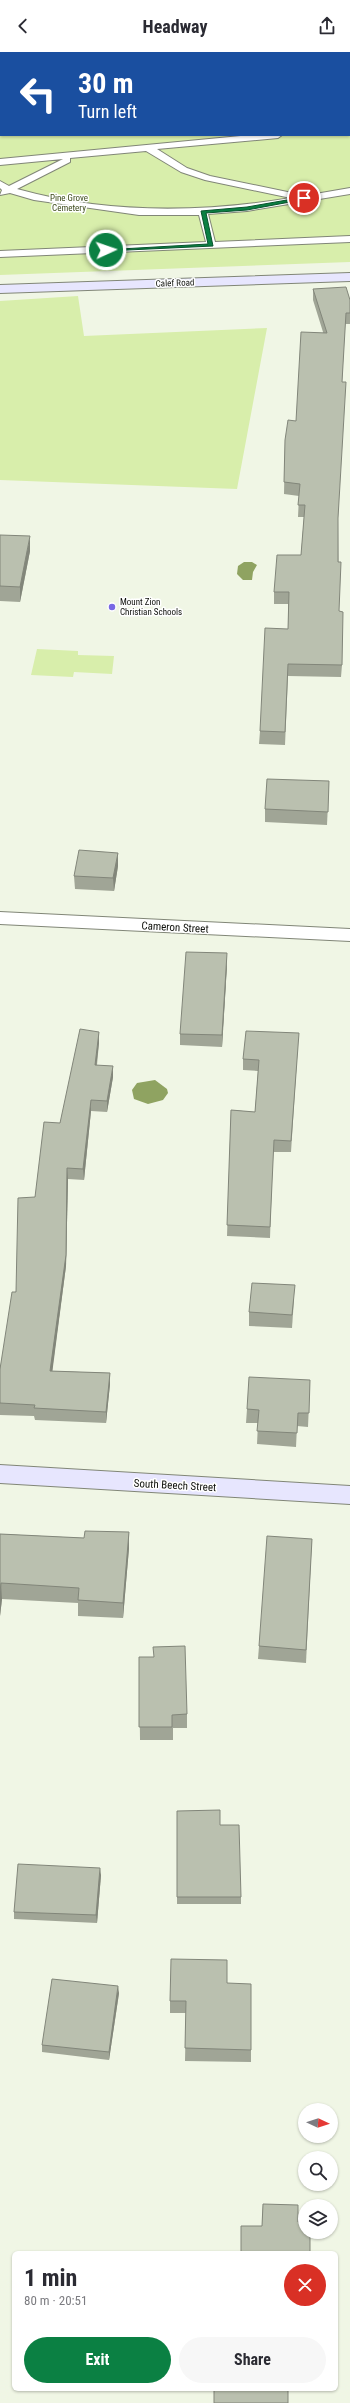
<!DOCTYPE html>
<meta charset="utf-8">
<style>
:root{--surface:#fff;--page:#f7f7f7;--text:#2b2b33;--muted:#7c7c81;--accent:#0b8043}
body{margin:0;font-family:"Roboto Condensed",sans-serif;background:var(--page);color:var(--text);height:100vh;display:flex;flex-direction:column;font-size:15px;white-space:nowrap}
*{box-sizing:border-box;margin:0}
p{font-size:13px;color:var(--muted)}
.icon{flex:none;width:22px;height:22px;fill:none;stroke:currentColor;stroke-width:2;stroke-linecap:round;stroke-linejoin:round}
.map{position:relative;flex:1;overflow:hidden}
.panel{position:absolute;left:12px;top:2199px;width:326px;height:140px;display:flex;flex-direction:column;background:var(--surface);border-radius:6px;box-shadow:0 1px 3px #0004}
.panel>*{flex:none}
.guide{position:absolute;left:0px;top:0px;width:350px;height:84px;box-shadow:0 1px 3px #0004;background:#1a4fa0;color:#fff;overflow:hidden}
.needle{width:26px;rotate:94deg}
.controls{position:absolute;left:298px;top:2051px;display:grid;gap:8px}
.controls a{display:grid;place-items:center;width:40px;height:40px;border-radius:50%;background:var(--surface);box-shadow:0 1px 3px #0004;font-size:20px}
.pin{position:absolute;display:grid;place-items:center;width:34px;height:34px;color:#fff;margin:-17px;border:2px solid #fff;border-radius:50%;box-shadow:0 1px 4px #0007}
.me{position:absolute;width:44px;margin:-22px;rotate:87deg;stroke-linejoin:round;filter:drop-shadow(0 0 3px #0008)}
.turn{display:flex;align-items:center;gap:14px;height:84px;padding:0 12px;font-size:18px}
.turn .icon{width:52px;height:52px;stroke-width:2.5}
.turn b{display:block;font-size:28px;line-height:34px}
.round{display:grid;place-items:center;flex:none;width:42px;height:42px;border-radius:21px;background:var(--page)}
.headline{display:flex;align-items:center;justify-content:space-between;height:68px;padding:0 12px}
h1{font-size:24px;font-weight:700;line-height:30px}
.button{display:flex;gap:8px;margin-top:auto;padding:8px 12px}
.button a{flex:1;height:46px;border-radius:24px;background:var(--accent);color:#fff;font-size:16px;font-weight:700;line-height:46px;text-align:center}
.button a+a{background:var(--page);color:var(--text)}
header{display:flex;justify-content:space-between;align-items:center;height:52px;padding:0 12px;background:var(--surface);font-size:18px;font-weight:700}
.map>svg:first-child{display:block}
</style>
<header><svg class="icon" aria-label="back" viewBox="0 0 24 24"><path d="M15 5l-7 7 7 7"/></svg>Headway<svg class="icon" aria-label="share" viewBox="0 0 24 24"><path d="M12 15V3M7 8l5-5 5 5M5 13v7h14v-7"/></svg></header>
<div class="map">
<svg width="350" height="2351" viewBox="0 0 350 2351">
<rect width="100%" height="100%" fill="#f0f6e5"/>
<g fill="#d8eeab" fill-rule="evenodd">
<path d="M 0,0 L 350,0 L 350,210 L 0,223 ZM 1,1 L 349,1 L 349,83 L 1,83 Z"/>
<path d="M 78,244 L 84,284 L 267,276 L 237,437 L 0,428 L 0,249 Z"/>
<path d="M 37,597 L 78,599 L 78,603 L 114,604 L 112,622 L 74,620 L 73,625 L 31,623 Z"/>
</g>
<g fill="#8fa361">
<path d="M 244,510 L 252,510 L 257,513 L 253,520 L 252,528 L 243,528 L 237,522 L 238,514 Z"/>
<path d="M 155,1028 L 167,1037 L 168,1041 L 163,1048 L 148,1052 L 134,1047 L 132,1038 L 137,1031 Z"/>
</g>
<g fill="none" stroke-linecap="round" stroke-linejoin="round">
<g stroke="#818677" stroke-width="2">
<g id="lane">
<rect x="166" y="0" width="8" height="1"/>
<rect x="349" y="7" width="1" height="6"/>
<path d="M 1,28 L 1,34 L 0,35 L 0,29 Z"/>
<path d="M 349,74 L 350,75 L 350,81 L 349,80 Z"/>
<path d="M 251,83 L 282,83 L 278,86 L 157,97 L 187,116 L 210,124 L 297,142 L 298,145 L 350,136 L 350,142 L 247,159 L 208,162 L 215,190 L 350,184 L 350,190 L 0,205 L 0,199 L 206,190 L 199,163 L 139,163 L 34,148 L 10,141 L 0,143 L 2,138 L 0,136 L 0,129 L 9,134 L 63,107 L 0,113 L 0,107 ZM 146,99 L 181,120 L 205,128 L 291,146 C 200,161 107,162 17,137 L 70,110 L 70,106 Z"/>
</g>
</g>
<g stroke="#818677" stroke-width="2">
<path id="street" d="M 0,860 L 350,877 L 350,889 L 0,872 Z"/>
</g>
<g stroke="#818677" stroke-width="2">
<g id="secondary">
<path d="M 350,221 L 350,229 L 0,241 L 0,233 Z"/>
<path d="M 0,1413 L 350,1434 L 350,1452 L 0,1431 Z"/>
</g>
</g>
<use href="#lane" fill="#fff" fill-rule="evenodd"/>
<use href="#street" fill="#fff" fill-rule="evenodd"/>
<use href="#secondary" fill="#e7e6fe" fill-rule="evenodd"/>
</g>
<g fill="#a0a596">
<path d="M 313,237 L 350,248 L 350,272 L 345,272 L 342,330 L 338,467 L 339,559 L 342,613 L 341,625 L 288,624 L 285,693 L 259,692 L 260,679 L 288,577 L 288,552 L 274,552 L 274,540 L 301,503 L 304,465 L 298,465 L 299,444 L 284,442 L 285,388 L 296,369 L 323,280 L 313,248 Z"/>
<path d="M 0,483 L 30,499 L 20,550 L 0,549 Z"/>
<path d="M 329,729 L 327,773 L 265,770 L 265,757 Z"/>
<path d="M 118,801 L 118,814 L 114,839 L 75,837 L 74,824 Z"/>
<path d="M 227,913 L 222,995 L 180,993 L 180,982 Z"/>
<path d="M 99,980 L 99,991 L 97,1013 L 113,1025 L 107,1060 L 91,1059 L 84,1128 L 68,1127 L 66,1214 L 52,1319 L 110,1321 L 110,1332 L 106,1371 L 35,1368 L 34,1364 L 0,1363 L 0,1317 L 35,1145 L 60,1071 Z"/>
<path d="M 298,992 L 291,1100 L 273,1100 L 270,1186 L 227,1184 L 231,1058 L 255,1060 L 258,1019 L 243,1018 L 243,1007 Z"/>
<path d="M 294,1247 L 292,1276 L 249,1274 L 249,1260 Z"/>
<path d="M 310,1328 L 308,1375 L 297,1374 L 296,1395 L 257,1392 L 258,1371 L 246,1371 L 247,1357 Z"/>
<path d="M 129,1480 L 129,1496 L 123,1566 L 78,1564 L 78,1551 L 2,1547 L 0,1564 L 0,1482 L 84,1486 Z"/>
<path d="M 312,1487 L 306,1611 L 258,1607 L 259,1594 Z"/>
<path d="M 139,1605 L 187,1662 L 187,1676 L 173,1676 L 173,1688 L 140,1688 Z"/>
<path d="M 177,1759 L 220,1773 L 241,1845 L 241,1852 L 177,1852 Z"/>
<path d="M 101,1823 L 97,1871 L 14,1867 L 14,1860 Z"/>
<path d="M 227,1931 L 251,1998 L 251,2010 L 185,2009 L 186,1961 L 170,1961 L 170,1949 Z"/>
<path d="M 119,1941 L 109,2008 L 42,2000 L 42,1993 Z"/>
<path d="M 263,2152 L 298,2170 L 310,2201 L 241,2201 L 241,2174 L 262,2174 Z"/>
</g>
<g fill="#82867a">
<path d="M 30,484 L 30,499 L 20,550 L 20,535 Z"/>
<path d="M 118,801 L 118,814 L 114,839 L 113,826 Z"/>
<path d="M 227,901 L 227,913 L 222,995 L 222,983 Z"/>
<path d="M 99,980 L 99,991 L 95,1024 L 95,1013 Z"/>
<path d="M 113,1014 L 113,1025 L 107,1060 L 107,1049 Z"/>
<path d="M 91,1048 L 91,1059 L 84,1128 L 83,1117 Z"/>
<path d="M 67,1116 L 68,1127 L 66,1214 L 51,1330 L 50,1319 Z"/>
<path d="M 110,1321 L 110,1332 L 106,1371 L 106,1360 Z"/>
<path d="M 129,1480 L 129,1496 L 123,1566 L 123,1551 Z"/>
<path d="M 1,1531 L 2,1547 L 0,1564 L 0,1540 Z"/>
<path d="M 100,1816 L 101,1823 L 97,1871 L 96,1863 Z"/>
<path d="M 118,1934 L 119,1941 L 109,2008 L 109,2000 Z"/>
</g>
<g fill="#bac0af" stroke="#82867a">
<path d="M 346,235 L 350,248 L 350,261 L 346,261 L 342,330 L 346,330 L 338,466 L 338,510 L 341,510 L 339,559 L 343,560 L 342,613 L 288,612 L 285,680 L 260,679 L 265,576 L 288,577 L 289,540 L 274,540 L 277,503 L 301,503 L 305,453 L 298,453 L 300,432 L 284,430 L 285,388 L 288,368 L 296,369 L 301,280 L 327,281 L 313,237 Z"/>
<path d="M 0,483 L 30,484 L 20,535 L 0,534 Z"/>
<path d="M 267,727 L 329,729 L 328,760 L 265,757 Z"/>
<path d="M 79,798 L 118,801 L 113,826 L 74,824 Z"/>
<path d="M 186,900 L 227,901 L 222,983 L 180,982 Z"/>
<path d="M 80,977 L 99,980 L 95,1013 L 113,1014 L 107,1049 L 91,1048 L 83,1117 L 67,1116 L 66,1203 L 50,1319 L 110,1321 L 106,1360 L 34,1356 L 35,1353 L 0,1351 L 0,1317 L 12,1240 L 16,1240 L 18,1146 L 35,1145 L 44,1070 L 60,1071 Z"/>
<path d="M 246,979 L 299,981 L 291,1089 L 274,1088 L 270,1175 L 227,1173 L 231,1058 L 255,1060 L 259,1008 L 243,1007 Z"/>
<path d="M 252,1231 L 295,1233 L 292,1263 L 249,1260 Z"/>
<path d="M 249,1325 L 310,1328 L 309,1361 L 298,1361 L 297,1381 L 257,1379 L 259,1358 L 247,1357 Z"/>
<path d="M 85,1479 L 129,1480 L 123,1551 L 78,1548 L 79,1536 L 1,1531 L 0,1540 L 0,1482 L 84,1486 Z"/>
<path d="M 267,1484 L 312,1487 L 306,1598 L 259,1594 Z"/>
<path d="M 185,1594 L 187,1662 L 172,1663 L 172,1675 L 139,1675 L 139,1605 L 154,1605 L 153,1595 Z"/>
<path d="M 220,1758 L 220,1773 L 239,1773 L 241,1845 L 177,1845 L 177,1759 Z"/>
<path d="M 18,1812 L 100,1816 L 96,1863 L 14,1860 Z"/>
<path d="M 171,1907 L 227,1908 L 227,1931 L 251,1932 L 251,1998 L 185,1996 L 186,1949 L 170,1949 Z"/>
<path d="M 52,1927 L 118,1934 L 109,2000 L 42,1993 Z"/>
<path d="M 263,2152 L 298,2153 L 298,2170 L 305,2170 L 305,2180 L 310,2180 L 310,2201 L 241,2201 L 241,2174 L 262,2174 Z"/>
<rect x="214" y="2337" width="74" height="14"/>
</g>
<path fill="#0b8043" stroke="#07532c" d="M 304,145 L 306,147 L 247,158 L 206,161 L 213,194 L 106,199 L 103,198 L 208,192 L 201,159 L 247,155 Z"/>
<circle fill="#7868e4" stroke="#fff" stroke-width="1.5" cx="112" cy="555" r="4"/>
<g text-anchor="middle" stroke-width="3" stroke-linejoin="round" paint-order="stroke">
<g font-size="9" fill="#3b4918" stroke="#fff">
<text x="69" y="149">Pine Grove<tspan x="69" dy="10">Cemetery</tspan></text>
</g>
<g font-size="9" fill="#0e100b" stroke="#fff">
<text transform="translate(175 231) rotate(-2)" y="3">Calef Road</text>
</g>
<g font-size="9" fill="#0e100b" stroke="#fff" text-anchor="start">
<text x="120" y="553">Mount Zion<tspan x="120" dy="10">Christian Schools</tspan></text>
</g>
<g font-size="11" fill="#0e100b" stroke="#fff">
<text transform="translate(175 875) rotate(3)" y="4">Cameron Street</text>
<text transform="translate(175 1433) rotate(3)" y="4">South Beech Street</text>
</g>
</g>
</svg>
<div class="controls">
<a><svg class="needle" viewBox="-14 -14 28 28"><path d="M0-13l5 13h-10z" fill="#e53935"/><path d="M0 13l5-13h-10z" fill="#7c7c81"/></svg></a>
<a><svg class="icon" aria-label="search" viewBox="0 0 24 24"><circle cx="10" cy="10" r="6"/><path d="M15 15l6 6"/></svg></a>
<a><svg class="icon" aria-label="layers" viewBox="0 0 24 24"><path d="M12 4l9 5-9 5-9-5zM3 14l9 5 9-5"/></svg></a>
</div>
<div class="pin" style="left:304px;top:146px;background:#d93025"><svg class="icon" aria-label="arrive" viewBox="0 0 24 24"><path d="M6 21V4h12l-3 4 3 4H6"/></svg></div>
<svg class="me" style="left:106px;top:198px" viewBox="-20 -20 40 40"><circle r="17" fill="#0b8043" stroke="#fff" stroke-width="3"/><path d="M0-11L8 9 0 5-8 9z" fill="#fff"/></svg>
<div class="guide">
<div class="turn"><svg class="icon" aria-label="left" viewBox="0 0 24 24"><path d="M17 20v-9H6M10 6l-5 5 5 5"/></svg><div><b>30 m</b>Turn left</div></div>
</div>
<section class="panel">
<div class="headline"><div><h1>1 min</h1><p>80 m · 20:51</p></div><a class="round" style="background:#d93025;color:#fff"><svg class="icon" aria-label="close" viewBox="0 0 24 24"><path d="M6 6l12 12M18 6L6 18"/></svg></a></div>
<div class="button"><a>Exit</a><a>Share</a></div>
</section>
</div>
